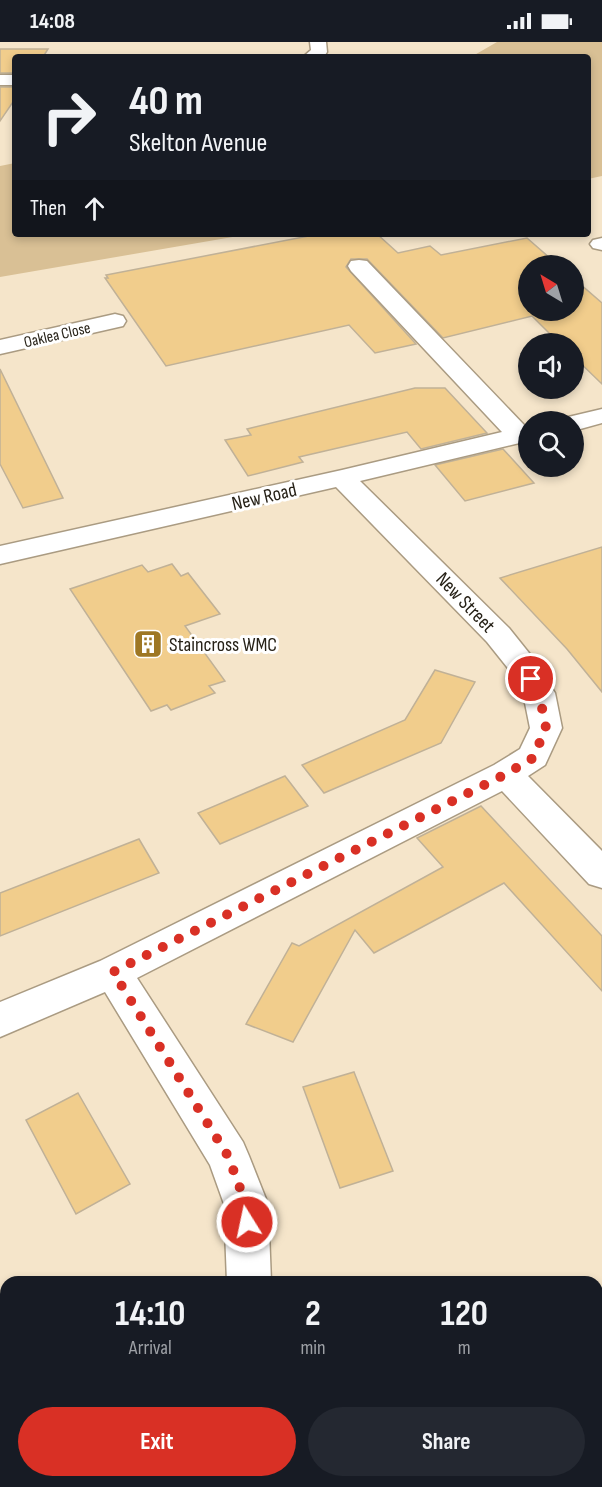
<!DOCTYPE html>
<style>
:root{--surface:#171b24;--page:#242831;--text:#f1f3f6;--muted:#9ea1a6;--accent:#d93025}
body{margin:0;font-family:"Sofia Sans Condensed",sans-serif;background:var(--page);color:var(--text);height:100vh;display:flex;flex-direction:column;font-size:22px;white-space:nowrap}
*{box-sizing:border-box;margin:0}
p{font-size:20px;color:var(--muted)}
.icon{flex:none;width:33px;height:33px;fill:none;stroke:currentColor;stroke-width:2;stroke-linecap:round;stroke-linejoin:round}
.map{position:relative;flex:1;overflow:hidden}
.sheet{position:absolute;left:0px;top:1234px;width:603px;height:212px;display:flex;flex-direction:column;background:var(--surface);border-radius:18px 18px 0 0;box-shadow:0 3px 9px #0003}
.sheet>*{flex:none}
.banner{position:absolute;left:12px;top:12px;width:579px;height:183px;border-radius:6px;box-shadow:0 3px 9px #0003;background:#171b24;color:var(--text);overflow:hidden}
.needle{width:39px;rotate:322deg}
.fabs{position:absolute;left:518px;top:213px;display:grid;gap:12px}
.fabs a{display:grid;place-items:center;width:66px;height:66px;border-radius:50%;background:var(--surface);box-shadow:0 3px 9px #0003;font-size:30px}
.pin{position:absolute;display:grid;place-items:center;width:51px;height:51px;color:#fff;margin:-26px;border:3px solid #fff;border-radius:50%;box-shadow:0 2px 6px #0007}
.me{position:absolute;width:66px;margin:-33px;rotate:350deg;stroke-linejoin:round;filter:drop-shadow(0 0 4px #0008)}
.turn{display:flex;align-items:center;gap:21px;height:126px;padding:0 18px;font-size:27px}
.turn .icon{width:78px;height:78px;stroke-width:2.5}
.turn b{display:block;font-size:42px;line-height:51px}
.then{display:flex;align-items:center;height:57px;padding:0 18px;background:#0003;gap:12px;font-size:22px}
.eta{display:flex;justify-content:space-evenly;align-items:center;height:102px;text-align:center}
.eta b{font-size:36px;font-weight:700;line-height:42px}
.action{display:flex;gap:12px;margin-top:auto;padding:12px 18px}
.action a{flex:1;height:69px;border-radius:36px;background:var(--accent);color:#fff;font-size:24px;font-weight:700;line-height:69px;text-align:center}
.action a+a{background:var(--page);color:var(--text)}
.status{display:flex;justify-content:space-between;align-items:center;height:42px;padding:0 30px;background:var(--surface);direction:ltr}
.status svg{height:16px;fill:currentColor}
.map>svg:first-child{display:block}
</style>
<div class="status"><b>14:08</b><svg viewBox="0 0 49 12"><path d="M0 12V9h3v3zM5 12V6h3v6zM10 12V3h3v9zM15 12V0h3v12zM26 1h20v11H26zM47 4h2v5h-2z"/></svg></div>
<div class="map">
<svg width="602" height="1445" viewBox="0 0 602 1445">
<rect width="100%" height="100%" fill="#f5e5ca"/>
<g fill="#d9c095">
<path d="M 497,0 L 602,0 L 602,134 L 588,137 L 588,15 L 471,15 Z"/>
<path d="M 15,121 L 15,192 L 250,192 L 0,235 L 0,124 Z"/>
</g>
<g fill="#f1cd8c" stroke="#c0b197" stroke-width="1.5">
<path d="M 0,7 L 48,7 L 43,15 L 15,15 L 15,31 L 0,31 Z"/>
<path d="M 0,45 L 15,45 L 15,57 L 0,79 Z"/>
<path d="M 319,192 L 377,192 L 398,211 L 430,204 L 441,213 L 527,196 L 559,224 L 528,224 L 528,268 L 573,268 L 573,236 L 602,261 L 602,342 L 573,314 L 573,302 L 560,302 L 532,274 L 443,296 L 367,217 L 351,217 L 346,225 L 416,302 L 375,311 L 349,283 L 166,324 L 105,236 L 108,236 L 106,233 Z"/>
<path d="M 0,327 L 63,456 L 23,466 L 0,422 Z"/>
<path d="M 415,346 L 445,346 L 487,391 L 421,407 L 407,390 L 299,415 L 303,420 L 248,434 L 225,398 L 251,393 L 247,387 Z"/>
<path d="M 503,407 L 534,441 L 465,459 L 435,423 Z"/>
<path d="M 602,505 L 602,650 L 567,607 L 500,536 Z"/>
<path d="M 172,522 L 181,534 L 188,531 L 220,572 L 185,584 L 225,639 L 209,644 L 215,651 L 171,668 L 167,663 L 151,669 L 70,547 L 142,523 L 148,530 Z"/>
<path d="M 435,628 L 475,640 L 441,701 L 324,751 L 302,723 L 405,678 Z"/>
<path d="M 285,734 L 308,764 L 220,802 L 198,771 Z"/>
<path d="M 481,764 L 602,894 L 602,949 L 504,841 L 374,911 L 355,888 L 293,1000 L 246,982 L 292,901 L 299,904 L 443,825 L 417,796 Z"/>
<path d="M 139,797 L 159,831 L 0,894 L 0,851 Z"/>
<path d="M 354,1030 L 393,1129 L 340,1146 L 303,1045 Z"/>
<path d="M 78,1051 L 130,1142 L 76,1172 L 26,1078 Z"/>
</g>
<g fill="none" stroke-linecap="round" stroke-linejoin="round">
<g stroke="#aa9b82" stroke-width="3">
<g id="minor">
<path d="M 310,0 L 326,0 L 327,10 L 325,13 L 303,15 L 311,8 Z"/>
<rect x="0" y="33" width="15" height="10"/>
<path d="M 602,196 L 602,208 L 593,206 L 590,202 L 593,198 Z"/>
<path d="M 359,218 L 367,219 L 525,384 L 528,383 L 528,399 L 360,439 L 509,586 L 533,616 L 555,651 L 562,686 L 545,723 L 528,734 L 602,809 L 602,846 L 589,842 L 502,749 L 137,936 L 243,1100 L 249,1114 L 268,1162 L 271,1240 L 227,1240 L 224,1162 L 210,1123 L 105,950 L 0,995 L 0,960 L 100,919 L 494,723 L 520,707 L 530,686 L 523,651 L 511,630 L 487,600 L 336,445 L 0,522 L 0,504 L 342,428 L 502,390 L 351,229 L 348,224 L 351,219 Z"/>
<path d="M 115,272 L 123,274 L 126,279 L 123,284 L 0,312 L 0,298 Z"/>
<path d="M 602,367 L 602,381 L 573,389 L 573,380 L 562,380 L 564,376 Z"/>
<path d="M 99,1440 L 153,1440 L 151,1445 L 97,1445 Z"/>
<path d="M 165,1440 L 217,1440 L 219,1445 L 167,1445 Z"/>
</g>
</g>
<use href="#minor" fill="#fff" fill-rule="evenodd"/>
</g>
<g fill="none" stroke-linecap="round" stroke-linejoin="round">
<path stroke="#d93025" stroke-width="10" stroke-dasharray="0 18" d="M 247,1180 L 246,1162 L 228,1114 L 113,930 L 506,732 L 533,716 L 546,686 L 539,651 L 531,637"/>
</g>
<defs>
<g id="building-square" transform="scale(1.5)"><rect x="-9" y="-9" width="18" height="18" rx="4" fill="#9e7724" stroke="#fff"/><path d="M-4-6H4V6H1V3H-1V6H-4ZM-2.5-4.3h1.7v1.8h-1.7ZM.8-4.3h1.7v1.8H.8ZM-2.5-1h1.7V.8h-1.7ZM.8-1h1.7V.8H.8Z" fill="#fff"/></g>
</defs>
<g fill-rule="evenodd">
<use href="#building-square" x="148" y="602"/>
</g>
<g text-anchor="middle" stroke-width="6" stroke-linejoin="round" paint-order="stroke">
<g font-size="16" fill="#262117" stroke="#fff">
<text transform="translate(57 292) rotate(-13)" y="6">Oaklea Close</text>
</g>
<g font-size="20" fill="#262117" stroke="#fff">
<text transform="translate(264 454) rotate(-13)" y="7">New Road</text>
<text transform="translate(466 560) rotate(46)" y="7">New Street</text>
</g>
<g font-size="20" fill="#262117" stroke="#fff" text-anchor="start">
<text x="169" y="609">Staincross WMC</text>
</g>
</g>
</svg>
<div class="fabs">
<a><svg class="needle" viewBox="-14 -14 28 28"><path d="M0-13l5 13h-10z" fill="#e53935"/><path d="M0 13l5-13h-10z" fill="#9ea1a6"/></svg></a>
<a><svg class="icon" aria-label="sound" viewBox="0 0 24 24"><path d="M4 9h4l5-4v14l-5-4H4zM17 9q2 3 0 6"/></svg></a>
<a><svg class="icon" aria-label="search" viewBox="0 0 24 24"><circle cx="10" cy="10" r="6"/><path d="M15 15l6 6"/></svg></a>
</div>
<div class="pin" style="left:531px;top:637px;background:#d93025"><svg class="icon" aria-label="arrive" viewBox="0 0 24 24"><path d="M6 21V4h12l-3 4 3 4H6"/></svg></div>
<svg class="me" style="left:247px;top:1180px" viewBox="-20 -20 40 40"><circle r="17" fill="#d93025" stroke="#fff" stroke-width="3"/><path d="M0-11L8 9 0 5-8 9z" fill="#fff"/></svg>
<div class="banner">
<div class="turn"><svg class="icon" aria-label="right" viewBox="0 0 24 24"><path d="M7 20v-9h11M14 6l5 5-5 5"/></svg><div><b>40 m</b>Skelton Avenue</div></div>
<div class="then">Then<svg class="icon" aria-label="ahead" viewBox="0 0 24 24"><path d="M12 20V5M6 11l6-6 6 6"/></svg></div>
</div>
<section class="sheet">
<div class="eta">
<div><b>14:10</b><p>Arrival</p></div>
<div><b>2</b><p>min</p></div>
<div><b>120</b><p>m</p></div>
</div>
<div class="action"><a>Exit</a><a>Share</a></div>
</section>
</div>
